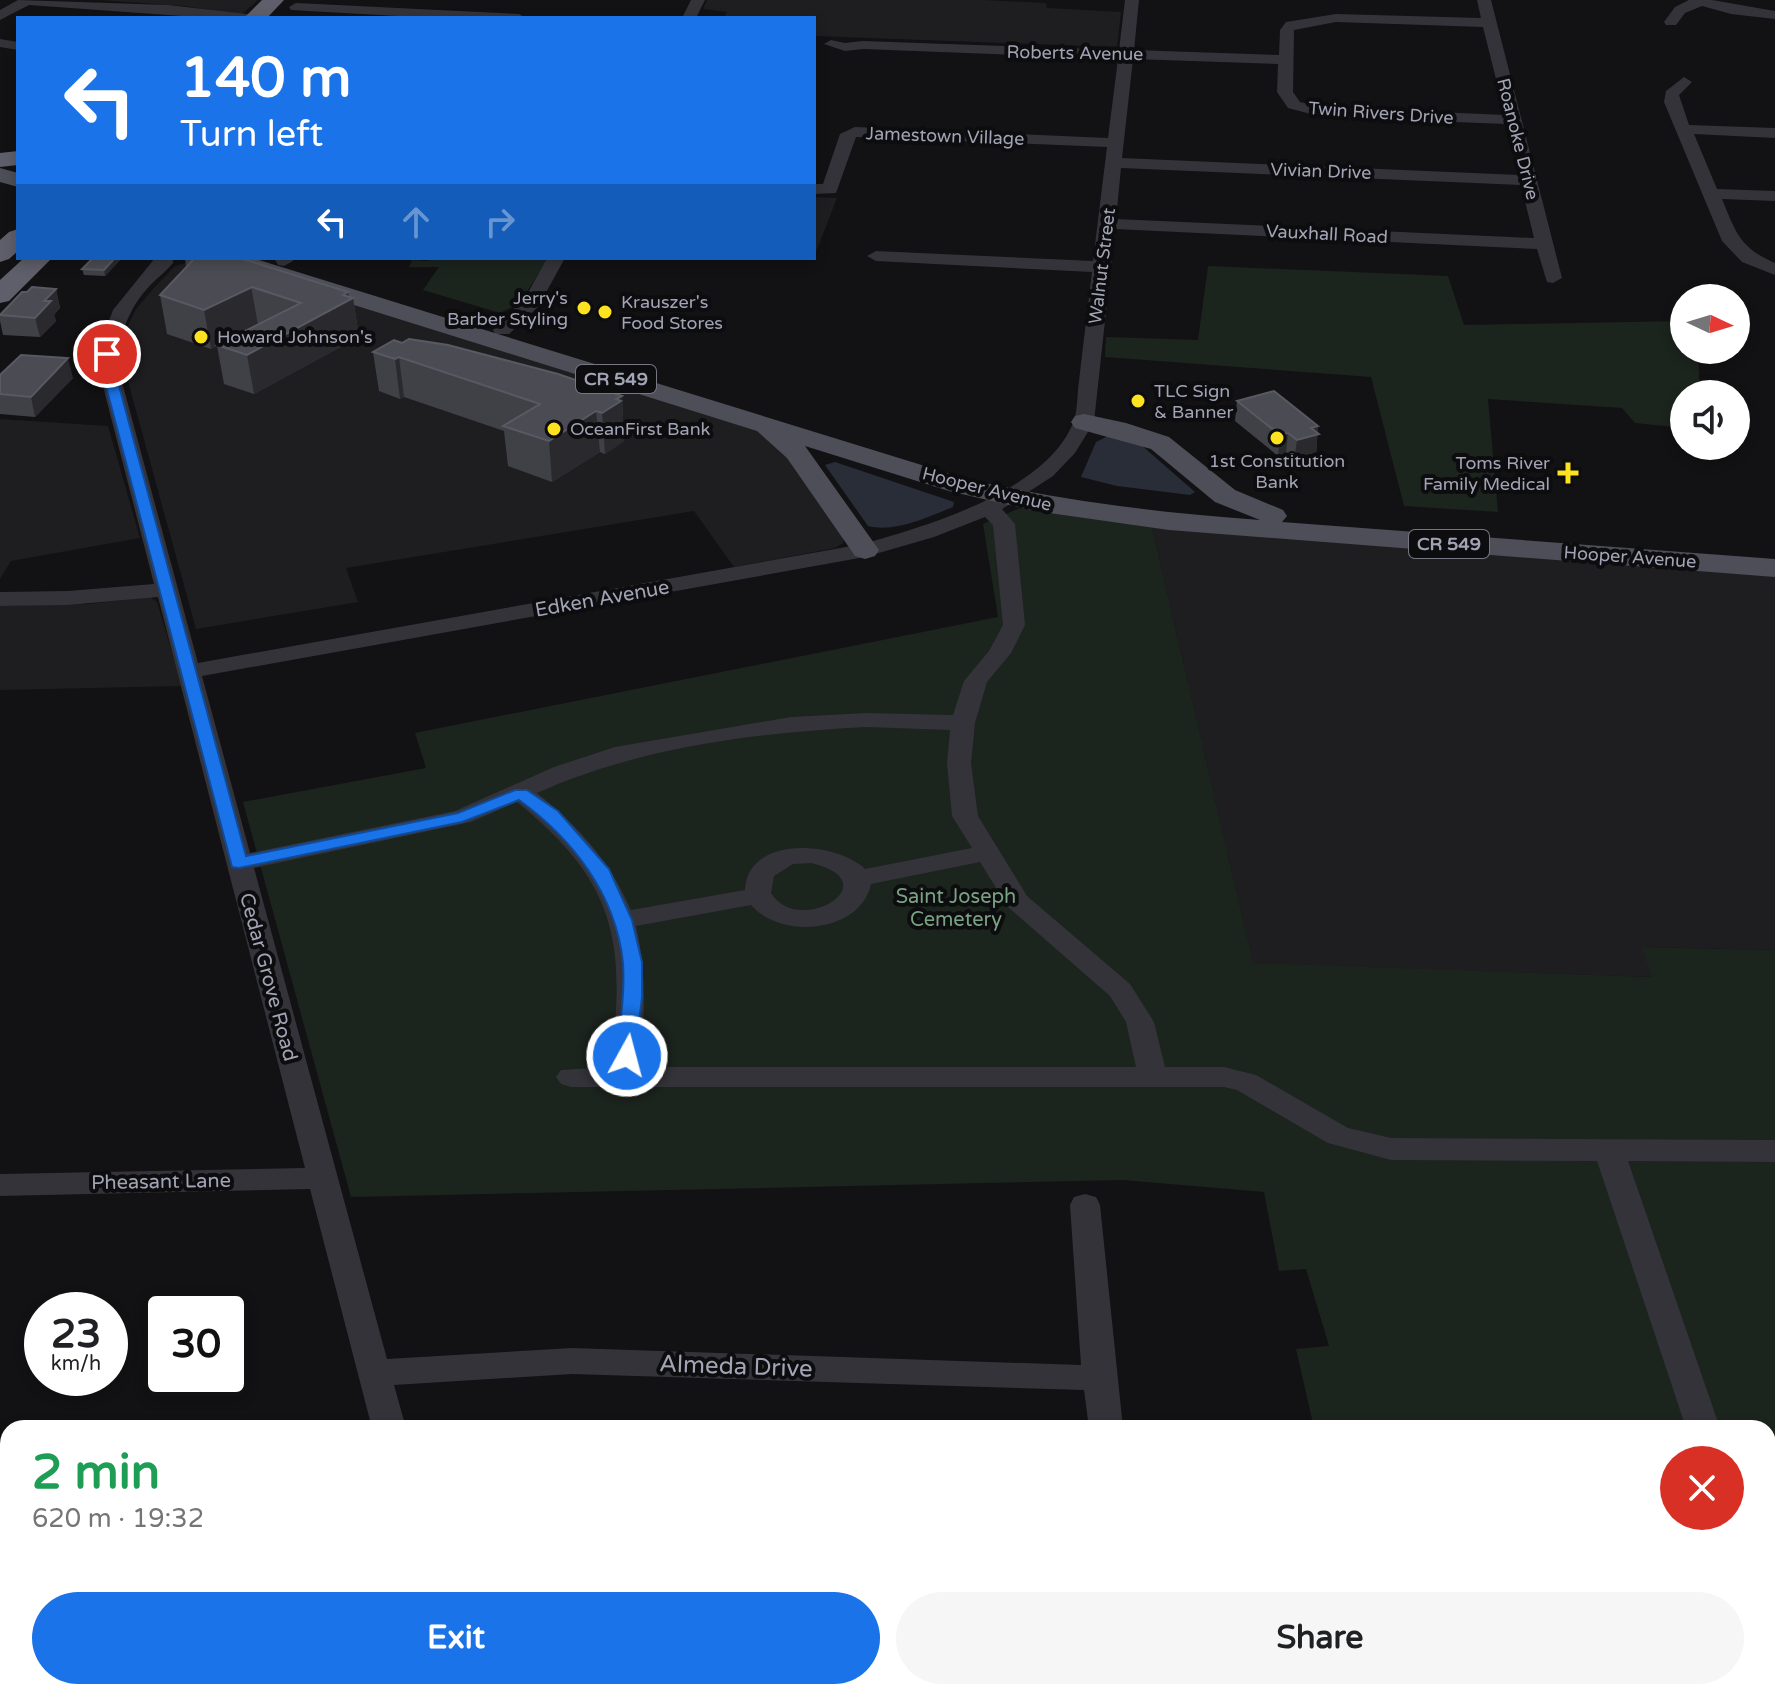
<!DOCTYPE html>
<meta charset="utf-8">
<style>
:root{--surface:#fff;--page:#f6f6f6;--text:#202124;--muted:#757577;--accent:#1a73e8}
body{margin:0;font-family:"Varela Round",sans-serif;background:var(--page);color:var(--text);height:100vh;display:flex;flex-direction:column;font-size:30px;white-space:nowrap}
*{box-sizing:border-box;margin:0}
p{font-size:26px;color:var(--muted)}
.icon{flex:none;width:44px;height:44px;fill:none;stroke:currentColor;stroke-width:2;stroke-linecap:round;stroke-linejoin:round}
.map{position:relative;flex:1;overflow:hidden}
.details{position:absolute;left:0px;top:1420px;width:1776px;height:280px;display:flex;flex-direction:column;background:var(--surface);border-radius:24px 24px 0 0;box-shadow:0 4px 12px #0003}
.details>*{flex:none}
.banner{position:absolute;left:16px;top:16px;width:800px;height:244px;border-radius:0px;box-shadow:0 4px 12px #0003;background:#1a73e8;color:#fff;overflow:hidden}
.needle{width:52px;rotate:94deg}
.tools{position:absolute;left:1670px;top:284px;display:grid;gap:16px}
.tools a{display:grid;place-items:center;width:80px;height:80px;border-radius:50%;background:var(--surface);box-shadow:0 4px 12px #0003;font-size:40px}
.speed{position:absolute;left:24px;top:1292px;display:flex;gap:16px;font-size:40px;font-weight:700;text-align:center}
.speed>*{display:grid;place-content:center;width:104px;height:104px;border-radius:50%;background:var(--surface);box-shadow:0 4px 12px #0003;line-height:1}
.speed small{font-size:20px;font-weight:400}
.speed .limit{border:4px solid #111;border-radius:12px;background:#fff;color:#111}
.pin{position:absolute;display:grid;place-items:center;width:68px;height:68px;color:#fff;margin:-34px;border:4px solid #fff;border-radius:50%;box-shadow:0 2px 8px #0007}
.me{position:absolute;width:88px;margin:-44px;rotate:7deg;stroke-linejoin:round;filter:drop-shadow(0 0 6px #0008)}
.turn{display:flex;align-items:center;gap:28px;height:168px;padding:0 32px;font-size:36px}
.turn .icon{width:104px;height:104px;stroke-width:2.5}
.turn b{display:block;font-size:56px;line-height:68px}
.lanes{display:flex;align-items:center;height:76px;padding:0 32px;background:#0003;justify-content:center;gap:40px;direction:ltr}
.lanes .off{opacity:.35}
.round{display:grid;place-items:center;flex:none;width:84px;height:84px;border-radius:42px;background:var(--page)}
.head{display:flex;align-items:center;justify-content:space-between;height:136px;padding:0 32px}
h1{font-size:48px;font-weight:800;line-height:60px;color:#1e9e55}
.action{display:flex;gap:16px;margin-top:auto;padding:16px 32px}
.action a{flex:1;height:92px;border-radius:48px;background:var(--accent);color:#fff;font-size:32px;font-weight:800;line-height:92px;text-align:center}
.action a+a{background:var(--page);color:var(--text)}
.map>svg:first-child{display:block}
</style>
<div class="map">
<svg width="1775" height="1700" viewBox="0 0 1775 1700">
<rect width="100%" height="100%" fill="#121214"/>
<g fill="#1e1e21">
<path d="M 100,0 L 258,0 L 241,15 L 184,6 Z"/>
<path d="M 707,0 L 983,0 L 1046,3 L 1047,8 L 1121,12 L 1117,47 L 814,36 L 814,18 L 724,17 L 727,12 L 703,9 Z"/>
<path d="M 814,197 L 837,198 L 814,257 Z"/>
<path d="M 204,258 L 754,428 L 777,441 L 844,538 L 843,543 L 835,548 L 734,567 L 694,511 L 346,568 L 358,602 L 196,629 L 126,374 L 122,346 L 127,327 L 136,309 L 153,289 L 175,266 Z"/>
<path d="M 0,419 L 108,426 L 140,538 L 11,561 L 0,579 Z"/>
<path d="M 1152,527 L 1775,576 L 1775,950 L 1643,947 L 1653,977 L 1253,964 Z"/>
<path d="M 150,597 L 157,602 L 182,686 L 0,690 L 0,606 L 88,604 Z"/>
</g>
<g fill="#1c241e">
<path d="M 433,258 L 539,258 L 546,261 L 520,303 L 500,313 L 423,290 L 439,267 L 409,267 L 412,260 L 426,261 Z"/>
<path d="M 1208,266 L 1448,276 L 1464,325 L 1684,321 L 1684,350 L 1698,350 L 1700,394 L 1684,394 L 1684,428 L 1635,423 L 1622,408 L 1488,399 L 1498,512 L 1404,506 L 1371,377 L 1105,357 L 1106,337 L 1198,340 Z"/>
<path d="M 1020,508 L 1152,527 L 1253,963 L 1652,977 L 1642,947 L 1775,950 L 1775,1670 L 1768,1670 L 1768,1428 L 1314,1428 L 1296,1349 L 1329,1346 L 1306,1269 L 1279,1271 L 1264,1192 L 1123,1180 L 351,1197 L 243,802 L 426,768 L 415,733 L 998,617 L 983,524 Z"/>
</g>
<g fill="#282d38">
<path d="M 1112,434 L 1140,444 L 1195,492 L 1190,495 L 1117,486 L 1081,477 L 1096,442 Z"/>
<path d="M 835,462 L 954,502 L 953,507 C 928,517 895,533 868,526 L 825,465 Z"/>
</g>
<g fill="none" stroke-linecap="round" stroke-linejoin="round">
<g fill="#333339" fill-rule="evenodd">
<path d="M 18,0 L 168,5 L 247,14 L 254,18 L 209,18 L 29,5 L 0,20 L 0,10 Z"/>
<path d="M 691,0 L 705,0 L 696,18 L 682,18 Z"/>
<path d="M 1125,0 L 1139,0 L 1134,50 L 1279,55 L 1280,30 L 1286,22 L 1336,14 L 1481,18 L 1477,0 L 1491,0 L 1562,278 L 1553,283 L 1547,282 L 1537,249 L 1115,229 L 1094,422 L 1075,453 L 1053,476 L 1002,509 L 1015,524 L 1025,625 L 1011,653 L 987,682 L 975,723 L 971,763 L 978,816 L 1027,896 L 1130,984 L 1154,1022 L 1165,1067 L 1224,1067 L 1256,1075 L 1348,1128 L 1391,1138 L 1775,1140 L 1775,1162 L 1628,1161 L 1720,1428 L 1686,1428 L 1597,1161 L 1391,1160 L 1328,1143 L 1237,1090 L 1224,1087 L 571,1087 L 561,1084 L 556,1077 L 561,1070 L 610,1067 C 627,943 617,883 517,802 L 471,822 L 254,868 L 387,1359 L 572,1348 L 1081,1365 L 1070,1205 L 1074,1197 L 1085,1194 L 1096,1197 L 1100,1205 L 1123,1428 L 1089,1428 L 1084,1390 L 572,1374 L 394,1385 L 406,1428 L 372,1428 L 310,1189 L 0,1196 L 0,1174 L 305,1168 L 158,597 L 68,605 L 0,606 L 0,592 L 68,591 L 154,584 L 99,371 L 102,339 L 113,310 L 155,258 L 173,258 L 173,263 C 165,273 154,280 146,290 C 126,313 118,340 119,371 L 198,663 L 863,544 C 927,526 1046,491 1073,423 C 1078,411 1077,394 1079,381 C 1083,344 1088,308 1092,272 L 876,261 L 867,256 L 876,251 L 1093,261 L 1107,147 L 856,137 L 836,193 L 814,194 L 814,184 L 823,184 L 840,134 L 855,127 L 1108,138 L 1118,59 L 863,49 L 845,51 L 824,44 L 831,40 L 845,43 L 863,41 L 1119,50 ZM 1336,22 L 1483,27 L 1505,115 L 1322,107 L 1300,102 L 1293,92 L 1294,30 ZM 1133,59 L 1278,64 L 1277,92 L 1288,108 L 1322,117 L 1507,124 L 1519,175 L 1122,158 ZM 1121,168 L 1521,185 L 1534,238 L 1116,219 ZM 985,517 L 993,525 L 1003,625 L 989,651 L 964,681 L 953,715 L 866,713 L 791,717 L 615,747 L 554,767 L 455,811 L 250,853 L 202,676 L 865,557 L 934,537 ZM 866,727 L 950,730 L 947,763 L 952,816 L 972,848 L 865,869 C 836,841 747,835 745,890 L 631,910 C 610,861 578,826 537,793 C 639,747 755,733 866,727 ZM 980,862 L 1008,907 L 1110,996 L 1126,1022 L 1136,1067 L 639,1067 C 645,1019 647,973 636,926 L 751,905 C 781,940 861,933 871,884 ZM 811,863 C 892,882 798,938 771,893 L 774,876 L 793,864 Z"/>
<path d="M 1689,0 L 1712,0 L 1775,11 L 1775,19 L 1731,14 L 1702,6 L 1685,13 L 1676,25 L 1666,25 L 1664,22 L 1675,7 Z"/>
<path d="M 296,3 L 519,14 L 526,18 L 432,18 L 291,10 L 289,7 Z"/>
<path d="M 0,39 L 18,42 L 18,50 L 0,47 Z"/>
<path d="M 1684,77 L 1692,82 L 1679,95 L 1689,125 L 1775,128 L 1775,138 L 1694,134 L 1717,189 L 1775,191 L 1775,201 L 1722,199 C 1736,233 1740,248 1775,263 L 1775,275 L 1742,262 L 1722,241 L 1664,102 L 1666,91 Z"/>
<path d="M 274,258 L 292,258 L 293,261 L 284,266 L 278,265 Z"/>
<path d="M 547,258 L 565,258 L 538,307 L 509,334 L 495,334 L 493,330 L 495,326 L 524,300 Z"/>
<path d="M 0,1665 L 8,1665 L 8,1692 L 21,1693 L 0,1697 Z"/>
<path d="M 1768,1678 L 1775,1678 L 1775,1700 L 1472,1700 L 1468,1692 L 1768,1692 Z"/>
<path d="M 438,1692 L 476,1692 L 478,1700 L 440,1700 Z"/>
</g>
<g fill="#4e4e58" fill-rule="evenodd">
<path d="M 0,168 L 18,173 L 18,187 L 0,182 Z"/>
<path d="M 216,258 L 252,258 L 967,479 C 1064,501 1161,513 1260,520 L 1215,502 L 1151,449 L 1075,428 L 1071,422 L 1075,416 L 1084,414 L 1126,423 L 1169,437 L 1235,490 L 1283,510 L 1287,516 L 1282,522 L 1775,559 L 1775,577 L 1169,530 L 1035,511 L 949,491 L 805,446 L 879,550 L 875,556 L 865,559 L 855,556 L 787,458 L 757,431 L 220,263 Z"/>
</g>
<g fill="#5e5f6a" fill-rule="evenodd">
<path d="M 262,0 L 284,0 L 267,18 L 244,18 Z"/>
<path d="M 18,151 L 18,165 L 0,167 L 0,153 Z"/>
<path d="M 18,229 L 18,251 L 9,259 L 0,262 L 0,240 L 9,232 Z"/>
<path d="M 24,258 L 52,258 L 9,301 L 0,303 L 0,280 Z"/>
</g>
</g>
<g fill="#404047">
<path d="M 122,258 L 105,276 L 84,275 L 82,269 Z"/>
<path d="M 185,258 L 246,258 L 247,260 L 348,292 L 349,297 L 353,298 L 359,337 L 254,394 L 224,384 L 217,346 L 211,349 L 167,334 L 160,295 L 186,267 Z"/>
<path d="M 56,289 L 60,308 L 54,315 L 56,321 L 40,337 L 3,335 L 0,321 L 0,314 L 27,292 Z"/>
<path d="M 373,352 L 622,396 L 624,441 L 605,454 L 600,452 L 552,482 L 508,466 L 504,431 L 404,397 L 400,399 L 379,391 Z"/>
<path d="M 0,375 L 73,378 L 35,417 L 0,414 Z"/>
<path d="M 1237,401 L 1318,426 L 1316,455 L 1294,460 L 1286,454 L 1278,456 L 1235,421 Z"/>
</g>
<g fill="#29292e">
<path d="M 115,258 L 122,258 L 105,276 L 104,270 Z"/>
<path d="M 246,258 L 258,325 L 211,349 L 204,310 L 243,259 Z"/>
<path d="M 56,289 L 60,308 L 54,315 L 56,321 L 40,337 L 35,318 L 44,301 Z"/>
<path d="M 348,292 L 349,300 L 353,298 L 359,337 L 254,394 L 247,355 Z"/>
<path d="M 399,357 L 404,397 L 400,399 L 395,359 Z"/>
<path d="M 68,358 L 73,378 L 35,417 L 31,397 Z"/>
<path d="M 622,396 L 624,441 L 605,454 L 602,413 Z"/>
<path d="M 596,411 L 600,452 L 552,482 L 549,441 Z"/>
<path d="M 1318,426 L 1316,455 L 1294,460 L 1297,440 L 1311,428 Z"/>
<path d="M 1288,433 L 1286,454 L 1278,456 L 1280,435 Z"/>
</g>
<g fill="#4b4b53" stroke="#585962" stroke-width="2">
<path d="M 93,258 L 115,258 L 104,270 L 82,269 Z"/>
<path d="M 192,258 L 246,258 L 243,259 L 348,292 L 343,295 L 353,298 L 247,355 L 217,345 L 301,303 L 252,287 L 204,310 L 160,295 L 194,259 Z"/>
<path d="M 32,287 L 56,289 L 44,301 L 51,301 L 35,318 L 0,315 L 22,292 L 27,292 Z"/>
<path d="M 409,339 L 448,345 L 558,374 L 622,396 L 616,399 L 621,401 L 602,413 L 596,411 L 549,441 L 503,426 L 540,404 L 399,357 L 395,359 L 373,352 L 394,340 L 402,343 Z"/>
<path d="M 21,355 L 68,358 L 31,397 L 0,394 L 0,375 Z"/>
<path d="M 1274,391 L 1318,426 L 1311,428 L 1319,434 L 1297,440 L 1288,433 L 1280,435 L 1237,401 Z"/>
</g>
<path fill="#1a73e8" stroke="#114b97" stroke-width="2" d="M 102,351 L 114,354 L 115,371 L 246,856 L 458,813 L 515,790 L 527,790 L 558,811 L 609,869 L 632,920 L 642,962 L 642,998 L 634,1061 L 619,1061 L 616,1056 C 620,1025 625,994 623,963 C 616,895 573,839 519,800 L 462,822 L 239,868 L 232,867 L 102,371 Z"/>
<g fill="#fde220" stroke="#0d0d0f" stroke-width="3">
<circle cx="584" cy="308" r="8"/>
<circle cx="605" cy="312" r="8"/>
<circle cx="201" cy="337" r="8"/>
<circle cx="1138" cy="401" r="8"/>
<circle cx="554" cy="429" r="8"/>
<circle cx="1277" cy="438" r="8"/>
<path d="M1564 461h8v8h8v8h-8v8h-8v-8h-8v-8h8z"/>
</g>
<g text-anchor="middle" stroke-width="8" stroke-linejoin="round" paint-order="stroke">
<g font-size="18" fill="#a2a4b5" stroke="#0d0d0f">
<text transform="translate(1075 53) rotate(1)" y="6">Roberts Avenue</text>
<text transform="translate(1381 113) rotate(4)" y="6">Twin Rivers Drive</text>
<text transform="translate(945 136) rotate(2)" y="6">Jamestown Village</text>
<text transform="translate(1518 139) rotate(76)" y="6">Roanoke Drive</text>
<text transform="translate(1321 171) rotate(2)" y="6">Vivian Drive</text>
<text transform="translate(1327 234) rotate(3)" y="6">Vauxhall Road</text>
<text transform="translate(1102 266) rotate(-83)" y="6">Walnut Street</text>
<text transform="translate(987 489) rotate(14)" y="6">Hooper Avenue</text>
<text transform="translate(1630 557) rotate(4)" y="6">Hooper Avenue</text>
</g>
<g font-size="18" fill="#a2a4b5" stroke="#0d0d0f" text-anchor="start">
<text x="568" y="304" text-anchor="end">Jerry's<tspan x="568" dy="21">Barber Styling</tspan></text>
<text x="621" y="308">Krauszer's<tspan x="621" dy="21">Food Stores</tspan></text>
<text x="217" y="343">Howard Johnson's</text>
<text x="1154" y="397">TLC Sign<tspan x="1154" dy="21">&amp; Banner</tspan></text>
<text x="570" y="435">OceanFirst Bank</text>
<text x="1277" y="467" text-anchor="middle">1st Constitution<tspan x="1277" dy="21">Bank</tspan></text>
<text x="1550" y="469" text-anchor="end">Toms River<tspan x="1550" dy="21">Family Medical</tspan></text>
</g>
<g fill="#0d0d0f" stroke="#757783" stroke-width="2">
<rect x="576" y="365" width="80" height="28" rx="6"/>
<rect x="1409" y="530" width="80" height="28" rx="6"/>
</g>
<g font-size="18" font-weight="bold" fill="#a2a4b5">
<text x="616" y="385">CR 549</text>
<text x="1449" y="550">CR 549</text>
</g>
<g font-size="20" fill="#a2a4b5" stroke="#0d0d0f">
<text transform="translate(602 598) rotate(-10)" y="7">Edken Avenue</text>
<text transform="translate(269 977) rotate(75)" y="7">Cedar Grove Road</text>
<text transform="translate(161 1181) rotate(-1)" y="7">Pheasant Lane</text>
</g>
<g font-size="20" fill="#78a283" stroke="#0d0d0f">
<text x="956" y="903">Saint Joseph<tspan x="956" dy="23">Cemetery</tspan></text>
</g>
<g font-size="24" fill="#a2a4b5" stroke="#0d0d0f">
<text transform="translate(736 1366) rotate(2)" y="8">Almeda Drive</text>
</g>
</g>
</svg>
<div class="tools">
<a><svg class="needle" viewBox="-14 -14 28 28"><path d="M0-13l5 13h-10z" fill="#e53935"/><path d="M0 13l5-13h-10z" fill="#757577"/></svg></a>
<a><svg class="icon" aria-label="sound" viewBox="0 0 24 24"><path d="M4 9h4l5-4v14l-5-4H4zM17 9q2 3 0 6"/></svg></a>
</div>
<div class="speed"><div>23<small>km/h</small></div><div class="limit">30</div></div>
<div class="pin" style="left:107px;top:354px;background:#d93025"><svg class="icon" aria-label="arrive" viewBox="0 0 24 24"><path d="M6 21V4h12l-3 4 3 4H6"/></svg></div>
<svg class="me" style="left:627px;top:1056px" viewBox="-20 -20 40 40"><circle r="17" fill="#1a73e8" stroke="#fff" stroke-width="3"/><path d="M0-11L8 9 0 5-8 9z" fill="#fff"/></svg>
<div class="banner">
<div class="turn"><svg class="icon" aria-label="left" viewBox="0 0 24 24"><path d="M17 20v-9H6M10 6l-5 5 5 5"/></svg><div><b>140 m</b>Turn left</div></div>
<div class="lanes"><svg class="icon" aria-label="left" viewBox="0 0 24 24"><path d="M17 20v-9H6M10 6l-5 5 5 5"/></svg><svg class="icon off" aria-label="ahead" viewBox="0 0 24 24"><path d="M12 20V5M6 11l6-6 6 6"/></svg><svg class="icon off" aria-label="right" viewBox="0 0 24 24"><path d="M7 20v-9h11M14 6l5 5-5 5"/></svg></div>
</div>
<section class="details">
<div class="head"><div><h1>2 min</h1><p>620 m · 19:32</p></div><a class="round" style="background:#d93025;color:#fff"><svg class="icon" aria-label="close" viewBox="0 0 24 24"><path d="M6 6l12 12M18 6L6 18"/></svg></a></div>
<div class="action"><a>Exit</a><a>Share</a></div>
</section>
</div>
